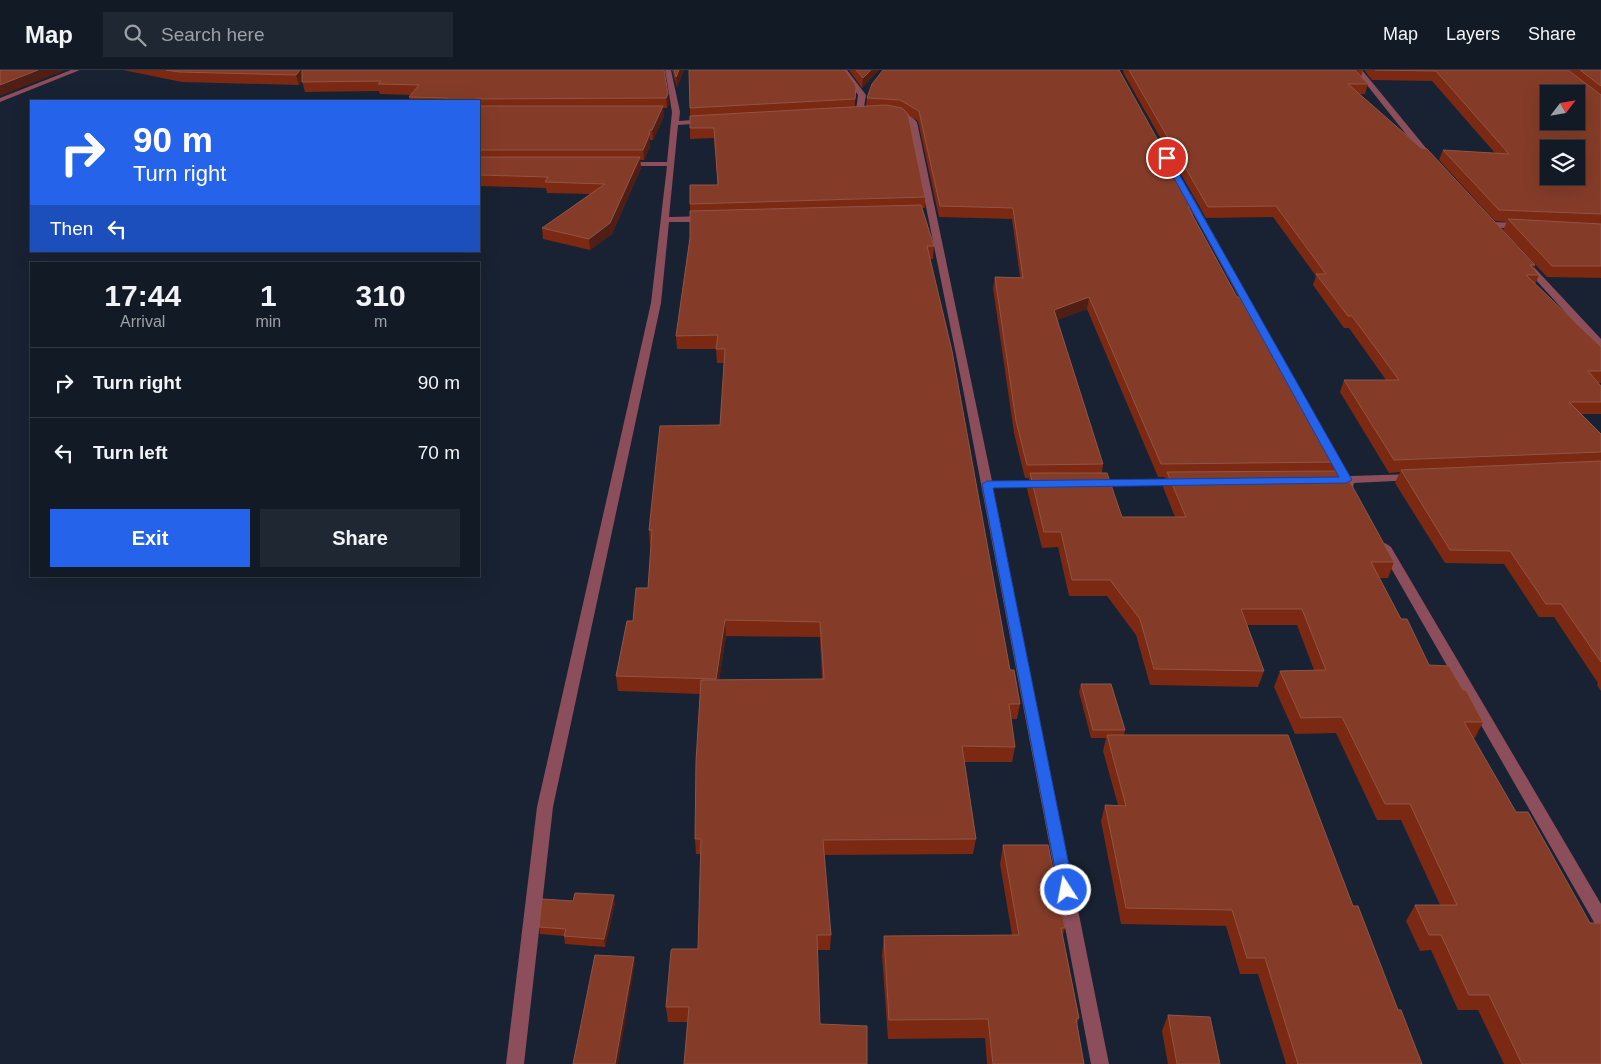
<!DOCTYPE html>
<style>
:root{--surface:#121a26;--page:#1f2732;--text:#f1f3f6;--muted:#9ca1a7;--line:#313843;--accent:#2563eb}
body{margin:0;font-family:Helvetica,sans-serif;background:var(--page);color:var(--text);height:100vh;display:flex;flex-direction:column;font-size:19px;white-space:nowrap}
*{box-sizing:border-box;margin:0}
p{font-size:16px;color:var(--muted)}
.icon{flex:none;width:28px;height:28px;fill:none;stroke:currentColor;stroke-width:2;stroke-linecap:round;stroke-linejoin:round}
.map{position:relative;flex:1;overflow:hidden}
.details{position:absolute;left:30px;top:192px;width:450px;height:315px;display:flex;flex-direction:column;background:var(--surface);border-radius:0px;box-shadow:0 5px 20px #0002,0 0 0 1px var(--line)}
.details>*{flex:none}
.banner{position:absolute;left:30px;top:30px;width:450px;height:152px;border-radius:0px;box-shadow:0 5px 20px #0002,0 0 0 1px var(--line);background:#2563eb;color:#fff;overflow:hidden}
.needle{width:32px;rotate:59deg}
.fabs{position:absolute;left:1540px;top:15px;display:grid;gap:10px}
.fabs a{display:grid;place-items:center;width:45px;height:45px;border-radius:0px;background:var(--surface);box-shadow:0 5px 20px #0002,0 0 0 1px var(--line);font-size:25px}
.pin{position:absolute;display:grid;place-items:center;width:42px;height:42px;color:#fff;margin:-21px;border:2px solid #fff;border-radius:50%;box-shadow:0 1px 5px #0007}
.me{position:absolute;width:55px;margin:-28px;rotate:349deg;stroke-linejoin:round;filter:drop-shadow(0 0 4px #0008)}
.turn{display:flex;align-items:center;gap:18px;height:105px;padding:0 20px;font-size:22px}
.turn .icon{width:65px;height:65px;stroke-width:2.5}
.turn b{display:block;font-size:35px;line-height:42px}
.then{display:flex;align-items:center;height:48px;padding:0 20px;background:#0003;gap:10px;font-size:19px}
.eta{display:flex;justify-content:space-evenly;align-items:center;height:85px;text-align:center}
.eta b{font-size:30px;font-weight:700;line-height:35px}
.cta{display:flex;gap:10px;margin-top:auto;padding:10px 20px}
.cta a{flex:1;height:58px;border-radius:0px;background:var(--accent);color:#fff;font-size:20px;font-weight:700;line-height:58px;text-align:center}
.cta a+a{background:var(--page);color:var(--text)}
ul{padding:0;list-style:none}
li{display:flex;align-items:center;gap:15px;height:70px;padding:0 20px;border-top:1px solid var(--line)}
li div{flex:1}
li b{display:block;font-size:19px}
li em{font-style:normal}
header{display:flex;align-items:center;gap:30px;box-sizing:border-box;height:70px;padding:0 25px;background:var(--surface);border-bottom:1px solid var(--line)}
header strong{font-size:24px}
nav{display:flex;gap:28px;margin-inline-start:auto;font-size:18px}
.search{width:350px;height:45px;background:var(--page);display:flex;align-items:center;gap:12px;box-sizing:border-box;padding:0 18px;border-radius:0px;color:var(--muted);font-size:19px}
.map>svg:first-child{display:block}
</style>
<header>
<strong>Map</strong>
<div class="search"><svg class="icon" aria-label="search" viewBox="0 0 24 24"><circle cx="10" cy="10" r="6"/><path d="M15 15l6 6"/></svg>Search here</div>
<nav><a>Map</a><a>Layers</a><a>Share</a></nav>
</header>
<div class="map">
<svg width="1601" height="994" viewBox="0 0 1601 994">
<rect width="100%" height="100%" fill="#182232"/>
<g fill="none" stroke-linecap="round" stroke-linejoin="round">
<g fill="#8c4e5b" fill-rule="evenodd">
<path d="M 71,0 L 80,0 L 0,32 L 0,28 Z"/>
<path d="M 665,0 L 671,0 L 680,42 L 679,51 L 705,49 L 709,51 L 705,53 L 678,55 L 669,147 L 707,146 L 711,149 L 707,152 L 669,152 L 661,233 L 553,737 L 524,994 L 506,994 L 537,737 L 651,233 L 667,96 L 623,96 L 619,94 L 623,92 L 667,92 L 672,42 Z"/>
<path d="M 841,0 L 847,0 L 866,25 L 863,43 L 856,41 L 858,25 Z"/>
<path d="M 1355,0 L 1362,0 L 1435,89 L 1435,93 L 1429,93 Z"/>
<path d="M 892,40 L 907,42 L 917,52 L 992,411 L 1044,411 L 1050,414 L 1044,417 L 993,417 L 1109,994 L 1091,994 L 963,319 L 909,53 L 902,46 L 892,44 Z"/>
<path d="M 1184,122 L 1191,124 L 1262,251 L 1260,253 L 1254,253 L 1252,251 L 1183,124 Z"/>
<path d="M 1491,152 L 1521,153 L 1525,156 L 1521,159 L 1488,157 L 1488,153 Z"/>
<path d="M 1528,193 L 1531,194 L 1601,269 L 1601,278 L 1597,277 L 1525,198 L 1525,194 Z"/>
<path d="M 1329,377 L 1333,378 L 1350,406 L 1414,404 L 1420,407 L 1414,410 L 1354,413 L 1353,417 L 1345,417 L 1342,413 L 1335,412 L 1333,410 L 1339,407 L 1323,380 Z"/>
<path d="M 1179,409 L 1183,410 L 1185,412 L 1183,414 L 1094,416 L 1088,413 L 1094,410 Z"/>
<path d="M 1385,473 L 1391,477 L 1601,834 L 1601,856 L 1595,854 L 1379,477 Z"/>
</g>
</g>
<g fill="#7b2912" fill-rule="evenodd">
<path d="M 123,0 L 664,0 L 669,34 L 667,38 L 663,38 L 664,46 L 653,70 L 650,70 L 650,77 L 644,90 L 640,90 L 641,98 L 612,164 L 590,180 L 543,169 L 542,158 L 590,124 L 547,123 L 546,118 L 479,116 L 479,31 L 410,31 L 409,27 L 411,25 L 380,24 L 379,21 L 305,22 L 302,11 L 299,15 L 182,12 Z"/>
<path d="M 672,0 L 684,0 L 677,17 Z"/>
<path d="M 849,0 L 879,0 L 862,18 Z"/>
<path d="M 1123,0 L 1363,0 L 1361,7 L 1368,14 L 1365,24 L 1359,24 L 1535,195 L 1534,199 L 1539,205 L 1535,215 L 1601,277 L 1601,313 L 1598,313 L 1601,316 L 1601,344 L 1581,344 L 1601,364 L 1601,621 L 1597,615 L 1598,613 L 1554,547 L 1539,547 L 1504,494 L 1445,493 L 1395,413 L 1400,402 L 1389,403 L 1340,322 L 1344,310 L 1386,310 L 1349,258 L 1344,258 L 1313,215 L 1316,206 L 1273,147 L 1206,148 L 1124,4 Z"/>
<path d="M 1364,0 L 1601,0 L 1601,208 L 1547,207 L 1503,160 L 1507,152 L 1495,151 L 1439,90 L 1443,80 L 1495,83 L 1432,11 L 1372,10 Z"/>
<path d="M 872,14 L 1195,137 L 1193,146 L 1237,227 L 1338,392 L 1335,401 L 1394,492 L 1388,508 L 1379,508 L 1401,549 L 1429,595 L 1463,620 L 1483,652 L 1475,668 L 1473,668 L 1601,994 L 1504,994 L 1478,940 L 1458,940 L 1431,880 L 1420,881 L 1406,851 L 1415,835 L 1440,835 L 1401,750 L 1377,750 L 1336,663 L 1295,664 L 1274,617 L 1280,601 L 1314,600 L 1297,555 L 1247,555 L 1264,601 L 1258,617 L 1150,615 L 1136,565 L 1107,526 L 1069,526 L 1058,477 L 1042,478 L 1027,419 L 1029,408 L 1025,408 L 1014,363 L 993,218 L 995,207 L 1020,207 L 1012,149 L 939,147 L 918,51 L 908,45 L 925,127 L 925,138 L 922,138 L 934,176 L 933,189 L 930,189 L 1010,600 L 1020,634 L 1017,649 L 1011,649 L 1015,677 L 1012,692 L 964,692 L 976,769 L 973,784 L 824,785 L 831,865 L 830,880 L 818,880 L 687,952 L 668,952 L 666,937 L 698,879 L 701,784 L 696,784 L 695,769 L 700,624 L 618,621 L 616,606 L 633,551 L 648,518 L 651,475 L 650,475 L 649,460 L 720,355 L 724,293 L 717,293 L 716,279 L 677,279 L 676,266 L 690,168 L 690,134 L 718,115 L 714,68 L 690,69 L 690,38 L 856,16 L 855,37 L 866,36 L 867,28 ZM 1087,239 L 1158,407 L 1165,407 L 1163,417 L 1175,447 L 1122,447 L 1102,403 L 1103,394 L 1057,250 ZM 726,566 L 820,567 L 822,609 L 719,610 Z"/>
<path d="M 1081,614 L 1125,660 L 1124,665 L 1353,836 L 1398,940 L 1422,994 L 1286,994 L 1258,904 L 1240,904 L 1226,856 L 1121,854 L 1101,751 L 1105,735 L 1118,735 L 1103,681 L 1106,668 L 1091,668 L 1079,622 Z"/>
<path d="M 1003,775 L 1065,858 L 1062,867 L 1079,948 L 1077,955 L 1084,994 L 987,994 L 985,968 L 888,969 L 882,885 L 884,866 L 1012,865 L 1000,794 Z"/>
<path d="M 615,833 L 605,877 L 565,874 L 564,866 L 540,864 L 539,857 Z"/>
<path d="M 1168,945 L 1220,994 L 1168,994 L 1162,961 Z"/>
</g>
<g fill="#4f1e15">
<path d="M 38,0 L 66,0 L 0,26 L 0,15 Z"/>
<path d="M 300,0 L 302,0 L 304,7 L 299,15 L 296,5 Z"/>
<path d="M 679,0 L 684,0 L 677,17 L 676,7 Z"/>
<path d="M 871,0 L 879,0 L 862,18 L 863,8 Z"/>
<path d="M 856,16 L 856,25 L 854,39 L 855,29 Z"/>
<path d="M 668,24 L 669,34 L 667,38 L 666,28 Z"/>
<path d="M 663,36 L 664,46 L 653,70 L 652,60 Z"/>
<path d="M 650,60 L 650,77 L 644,90 L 643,80 Z"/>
<path d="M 640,87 L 641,98 L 612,164 L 590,180 L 589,169 Z"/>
<path d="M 1089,227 L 1087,239 L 1052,252 L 1054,240 Z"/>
<path d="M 725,550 L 726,566 L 717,624 L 716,609 Z"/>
<path d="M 614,825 L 615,833 L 605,877 L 604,869 Z"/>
<path d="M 634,887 L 635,894 L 618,994 L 615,994 Z"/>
</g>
<g fill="#843c28" stroke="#905546" fill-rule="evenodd">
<path d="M 0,0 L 38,0 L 0,15 Z"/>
<path d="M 166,0 L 300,0 L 296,5 L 179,2 Z"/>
<path d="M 302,0 L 664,0 L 668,24 L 666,28 L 476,29 L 476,31 L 447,31 L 447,28 L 409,27 L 419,15 L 378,14 L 381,11 L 302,12 Z"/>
<path d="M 674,0 L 679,0 L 676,7 Z"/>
<path d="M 689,0 L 845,0 L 856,16 L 855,29 L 690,38 Z"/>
<path d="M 856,0 L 871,0 L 863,8 Z"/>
<path d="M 883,0 L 1119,0 L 1195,137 L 1188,137 L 1237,227 L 1243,227 L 1264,259 L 1338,392 L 1161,394 L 1089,227 L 1054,240 L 1103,394 L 1027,395 L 1016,351 L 995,207 L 1023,208 L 1013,138 L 940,136 L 919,41 L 900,30 L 867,28 L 872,14 Z"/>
<path d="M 1129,0 L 1355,0 L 1368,14 L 1348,14 L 1421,78 L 1427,79 L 1535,195 L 1530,195 L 1539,205 L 1526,205 L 1601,277 L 1601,301 L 1588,301 L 1601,316 L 1601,332 L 1569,332 L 1601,364 L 1601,382 L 1394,390 L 1344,310 L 1399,310 L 1352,246 L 1348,246 L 1316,204 L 1326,204 L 1276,136 L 1208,137 Z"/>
<path d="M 1375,0 L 1568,0 L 1601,25 L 1601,144 L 1499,140 L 1443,80 L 1509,84 L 1436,1 ZM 1549,24 L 1576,24 L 1576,51 L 1549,51 ZM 1549,79 L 1576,79 L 1576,106 L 1549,106 Z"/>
<path d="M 1580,0 L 1601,0 L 1601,16 Z"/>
<path d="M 886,35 L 902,38 L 908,44 L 925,127 L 690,134 L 690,115 L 718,115 L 714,58 L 690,58 L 690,46 Z"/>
<path d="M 479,36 L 663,36 L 652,60 L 650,60 L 649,66 L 643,80 L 479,80 Z"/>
<path d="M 479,87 L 640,87 L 610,153 L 589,169 L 542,158 L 605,114 L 545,112 L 548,107 L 479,105 Z"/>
<path d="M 921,135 L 934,176 L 927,176 L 952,281 L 1010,600 L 1014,600 L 1020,634 L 1009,634 L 1015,677 L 962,676 L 976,769 L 823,770 L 831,865 L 817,865 L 820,954 L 867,956 L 867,994 L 684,994 L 689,937 L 666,937 L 671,881 L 672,879 L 698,879 L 701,769 L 695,769 L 696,691 L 701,610 L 824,609 L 820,552 L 725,550 L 716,609 L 616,606 L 627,551 L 633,551 L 636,518 L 648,518 L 652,460 L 649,460 L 660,356 L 720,355 L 725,279 L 716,279 L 718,265 L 676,266 L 690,168 L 690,141 Z"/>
<path d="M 1508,149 L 1601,154 L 1601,196 L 1552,196 Z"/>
<path d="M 1601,391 L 1601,592 L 1561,534 L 1546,534 L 1510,481 L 1450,480 L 1401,400 Z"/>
<path d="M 1344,401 L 1394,492 L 1371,492 L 1401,549 L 1407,549 L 1429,595 L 1449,596 L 1463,620 L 1466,620 L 1483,652 L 1464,652 L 1516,742 L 1528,742 L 1590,853 L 1601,853 L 1601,994 L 1522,994 L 1489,925 L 1469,925 L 1441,865 L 1429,865 L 1415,835 L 1457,835 L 1410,734 L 1385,734 L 1342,647 L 1301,648 L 1280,601 L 1326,600 L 1302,539 L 1241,539 L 1264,601 L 1154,599 L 1140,549 L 1110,510 L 1072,510 L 1061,462 L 1044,462 L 1030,403 L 1107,403 L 1122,447 L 1186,447 L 1167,402 Z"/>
<path d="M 1081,614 L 1111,614 L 1125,660 L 1093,660 Z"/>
<path d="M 1107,665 L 1288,665 L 1353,836 L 1358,836 L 1398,940 L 1401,940 L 1422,994 L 1298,994 L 1265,888 L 1247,888 L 1232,840 L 1126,838 L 1105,735 L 1126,736 Z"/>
<path d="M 1003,775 L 1048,775 L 1065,858 L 1061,858 L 1079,948 L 1076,949 L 1084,994 L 993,994 L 988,949 L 889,950 L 884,866 L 1019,865 Z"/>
<path d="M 575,823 L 614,825 L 604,869 L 564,866 L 566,859 L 539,857 L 542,829 L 573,831 Z"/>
<path d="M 595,885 L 634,887 L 615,994 L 573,994 Z"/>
<path d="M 1168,945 L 1210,947 L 1220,994 L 1177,994 Z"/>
</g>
<path fill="#2563eb" stroke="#184099" d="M 1167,86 L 1170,88 L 1352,410 L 1346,413 L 993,418 L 1074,820 L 1072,825 L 1066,826 L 1061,825 L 1059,820 L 982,414 L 987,411 L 1339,407 L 1163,88 Z"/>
</svg>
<div class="fabs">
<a><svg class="needle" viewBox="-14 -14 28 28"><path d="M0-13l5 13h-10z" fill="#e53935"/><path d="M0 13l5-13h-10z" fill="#9ca1a7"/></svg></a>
<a><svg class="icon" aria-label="layers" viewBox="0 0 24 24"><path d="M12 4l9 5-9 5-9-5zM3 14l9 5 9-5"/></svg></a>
</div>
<div class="pin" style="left:1167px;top:88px;background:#d93025"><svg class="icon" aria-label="arrive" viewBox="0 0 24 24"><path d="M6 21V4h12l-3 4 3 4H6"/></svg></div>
<svg class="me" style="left:1066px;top:820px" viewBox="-20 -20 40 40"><circle r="17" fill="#2563eb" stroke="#fff" stroke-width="3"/><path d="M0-11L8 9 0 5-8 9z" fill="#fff"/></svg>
<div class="banner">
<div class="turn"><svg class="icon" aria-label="right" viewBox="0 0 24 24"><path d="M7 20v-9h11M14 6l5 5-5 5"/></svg><div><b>90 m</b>Turn right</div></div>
<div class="then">Then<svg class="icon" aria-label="left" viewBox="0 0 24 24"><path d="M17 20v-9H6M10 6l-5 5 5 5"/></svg></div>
</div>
<section class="details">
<div class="eta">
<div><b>17:44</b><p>Arrival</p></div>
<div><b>1</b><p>min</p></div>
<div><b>310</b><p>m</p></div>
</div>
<ul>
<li><svg class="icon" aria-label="right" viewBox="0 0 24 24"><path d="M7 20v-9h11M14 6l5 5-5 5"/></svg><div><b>Turn right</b></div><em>90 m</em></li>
<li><svg class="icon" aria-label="left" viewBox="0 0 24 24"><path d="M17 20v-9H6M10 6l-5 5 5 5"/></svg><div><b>Turn left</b></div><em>70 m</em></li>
</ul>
<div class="cta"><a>Exit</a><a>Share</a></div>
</section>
</div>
